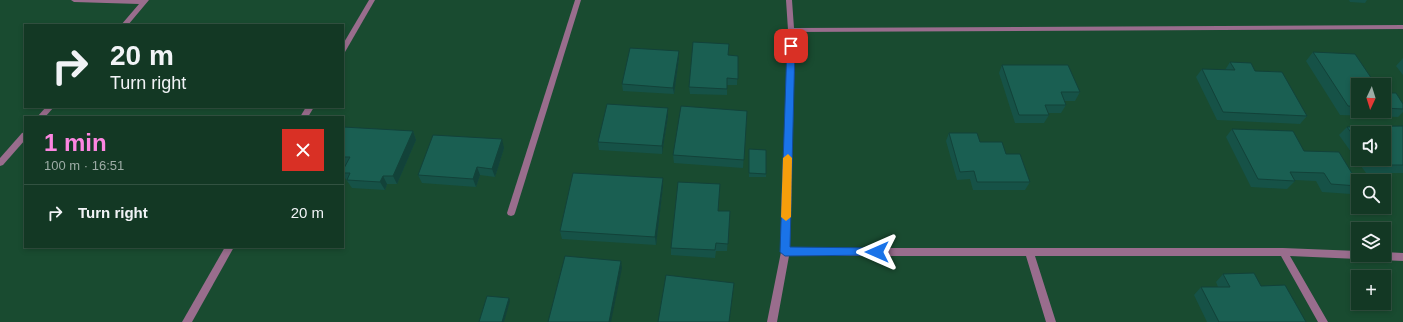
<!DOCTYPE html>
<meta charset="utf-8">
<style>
:root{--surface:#133824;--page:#204331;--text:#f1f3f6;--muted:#9daca6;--line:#325241;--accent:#fd86e1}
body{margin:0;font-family:Arial,sans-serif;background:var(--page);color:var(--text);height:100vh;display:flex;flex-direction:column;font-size:15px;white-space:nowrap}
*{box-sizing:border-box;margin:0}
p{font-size:13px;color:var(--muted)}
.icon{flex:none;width:22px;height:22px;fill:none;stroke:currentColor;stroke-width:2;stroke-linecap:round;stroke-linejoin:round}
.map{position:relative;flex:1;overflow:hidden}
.sheet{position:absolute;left:24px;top:116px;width:320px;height:132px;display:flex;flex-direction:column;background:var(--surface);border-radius:0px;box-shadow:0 2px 6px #0003,0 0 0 1px var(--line)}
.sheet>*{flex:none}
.hud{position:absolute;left:24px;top:24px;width:320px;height:84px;border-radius:0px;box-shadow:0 2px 6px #0003,0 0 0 1px var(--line);background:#133824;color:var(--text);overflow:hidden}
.needle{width:26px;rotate:184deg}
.tools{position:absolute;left:1351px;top:78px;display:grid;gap:8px}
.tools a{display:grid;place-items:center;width:40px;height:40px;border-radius:0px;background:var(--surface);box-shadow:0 2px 6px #0003,0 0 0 1px var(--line);font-size:20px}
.pin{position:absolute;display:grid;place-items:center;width:34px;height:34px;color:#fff;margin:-17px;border-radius:8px;box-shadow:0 2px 6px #0006}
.me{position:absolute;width:44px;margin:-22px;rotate:270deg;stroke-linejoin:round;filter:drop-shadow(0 0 3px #0008)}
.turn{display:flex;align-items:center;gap:14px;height:84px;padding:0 20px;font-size:18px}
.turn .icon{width:52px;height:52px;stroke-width:2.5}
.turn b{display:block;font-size:28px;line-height:34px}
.round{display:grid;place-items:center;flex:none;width:42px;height:42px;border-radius:0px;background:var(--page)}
.summary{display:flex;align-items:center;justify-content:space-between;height:68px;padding:0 20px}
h1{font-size:24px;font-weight:800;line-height:30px;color:var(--accent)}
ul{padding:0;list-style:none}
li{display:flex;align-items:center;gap:12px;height:56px;padding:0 20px;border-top:1px solid var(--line)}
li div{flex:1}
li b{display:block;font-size:15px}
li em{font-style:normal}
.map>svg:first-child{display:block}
</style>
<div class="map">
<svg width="1403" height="322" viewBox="0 0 1403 322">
<rect width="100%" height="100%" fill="#194b30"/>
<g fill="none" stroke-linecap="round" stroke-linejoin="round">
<g fill="#996d8d" fill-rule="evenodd">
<path d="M 71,0 L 149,0 L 128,25 L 121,25 L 139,4 L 74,2 Z"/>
<path d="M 369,0 L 375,0 L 345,52 L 343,52 L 343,44 Z"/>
<path d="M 575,0 L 581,0 L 515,213 L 514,215 L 511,216 L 508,215 L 507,213 Z"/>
<path d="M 786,0 L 792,0 L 794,28 L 1403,25 L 1403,29 L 794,32 L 789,248 L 1283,248 L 1358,251 L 1358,255 L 1384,255 L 1384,252 L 1403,253 L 1403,261 L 1290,256 L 1328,322 L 1318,322 L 1281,256 L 1035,256 L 1056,322 L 1046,322 L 1026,256 L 789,256 L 777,322 L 767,322 L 781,252 L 788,30 Z"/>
<path d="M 46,107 L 54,107 L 45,117 L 37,117 Z"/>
<path d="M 306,107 L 314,107 L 308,117 L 300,117 Z"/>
<path d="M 25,132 L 25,140 L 3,165 L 0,166 L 0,158 L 22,133 Z"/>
<path d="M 225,247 L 234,247 L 192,322 L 182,322 Z"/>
</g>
</g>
<g fill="#165247" fill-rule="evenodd">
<path d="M 1349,0 L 1367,0 L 1365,3 L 1350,2 Z"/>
<path d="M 1313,52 L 1358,85 L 1358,111 L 1384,111 L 1384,93 L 1403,104 L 1403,112 L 1398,117 L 1340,115 L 1306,61 Z"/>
<path d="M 728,55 L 738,56 L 737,85 L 727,85 L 727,95 L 690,94 L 689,87 Z"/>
<path d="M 679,58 L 674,94 L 623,91 L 622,84 Z"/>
<path d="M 1403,58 L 1403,75 L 1396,66 Z"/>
<path d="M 1230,62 L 1255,71 L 1307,116 L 1300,124 L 1217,120 L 1196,77 L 1202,69 L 1225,70 Z"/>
<path d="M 1002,65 L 1080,92 L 1075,101 L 1064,101 L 1066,105 L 1061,113 L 1048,113 L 1049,115 L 1044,123 L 1015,123 L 999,73 Z"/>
<path d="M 747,111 L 743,168 L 674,163 L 673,155 Z"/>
<path d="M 668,116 L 662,154 L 599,150 L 598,142 Z"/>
<path d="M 1403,126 L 1403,173 L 1366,173 L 1339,135 L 1347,127 ZM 1358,133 L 1384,159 L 1358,159 Z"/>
<path d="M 343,127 L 413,131 L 416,140 L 397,184 L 387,184 L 385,190 L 352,188 L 343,175 L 343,170 L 346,165 L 343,164 Z"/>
<path d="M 1232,129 L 1304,151 L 1358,183 L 1358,187 L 1351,194 L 1322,192 L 1316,181 L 1295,180 L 1295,181 L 1287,189 L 1251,187 L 1226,137 Z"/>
<path d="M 949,133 L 980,142 L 1006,154 L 1030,182 L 1025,190 L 973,190 L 970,179 L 957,180 L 946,141 Z"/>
<path d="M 504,148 L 495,177 L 480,175 L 476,187 L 422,183 L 418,175 Z"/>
<path d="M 749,153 L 766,174 L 766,177 L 749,177 Z"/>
<path d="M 663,178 L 663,186 L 656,245 L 562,239 L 560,231 Z"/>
<path d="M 719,211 L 730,211 L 727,251 L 716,251 L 715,258 L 671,255 L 671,248 Z"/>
<path d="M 1223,274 L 1306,322 L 1207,322 L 1194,295 L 1201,287 L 1218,287 L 1216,282 Z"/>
</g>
<g fill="#124239">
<path d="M 679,51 L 679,58 L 674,94 L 673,88 Z"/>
<path d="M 668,108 L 668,116 L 662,154 L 662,146 Z"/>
<path d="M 413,131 L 416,140 L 397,184 L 393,176 Z"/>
<path d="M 502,139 L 504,148 L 495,177 L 492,169 Z"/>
<path d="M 477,167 L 480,175 L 476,187 L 473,179 Z"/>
<path d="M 383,176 L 387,184 L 385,190 L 380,182 Z"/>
<path d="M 663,178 L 663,186 L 656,245 L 655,237 Z"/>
<path d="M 621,261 L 622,268 L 611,322 L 609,322 Z"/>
<path d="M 509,298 L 510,301 L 504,322 L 502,322 Z"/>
</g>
<g fill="#1a5f52" stroke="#124239">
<path d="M 693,42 L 729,44 L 728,55 L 738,56 L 738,79 L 727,78 L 727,89 L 689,87 Z"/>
<path d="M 630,48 L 679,51 L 673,88 L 622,84 Z"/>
<path d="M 1313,52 L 1355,54 L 1376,85 L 1358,85 L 1358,107 L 1348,106 Z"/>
<path d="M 1230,62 L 1251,63 L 1255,71 L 1282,72 L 1307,116 L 1223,112 L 1202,69 L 1235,70 Z"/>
<path d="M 1002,65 L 1068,65 L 1080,92 L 1061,92 L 1066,105 L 1045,105 L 1049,115 L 1019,115 Z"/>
<path d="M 1384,93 L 1396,93 L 1403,104 L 1403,109 L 1384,108 Z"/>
<path d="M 607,104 L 668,108 L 662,146 L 598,142 Z"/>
<path d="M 681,106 L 747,111 L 744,160 L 673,155 Z"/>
<path d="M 1403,126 L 1403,165 L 1375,165 L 1370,159 L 1384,159 L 1384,133 L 1358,133 L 1358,142 L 1347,127 Z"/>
<path d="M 343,127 L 413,131 L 393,176 L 383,176 L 380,182 L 347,180 L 350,173 L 343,173 L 343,170 L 350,157 L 343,157 Z"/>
<path d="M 1232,129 L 1293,131 L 1304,151 L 1339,152 L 1358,183 L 1358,186 L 1331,184 L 1324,173 L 1290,172 L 1295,181 L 1258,179 Z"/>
<path d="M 949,133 L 977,133 L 980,142 L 1002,142 L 1006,154 L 1020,154 L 1030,182 L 977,182 L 974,171 L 960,172 Z"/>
<path d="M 433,135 L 502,139 L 492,169 L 477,167 L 473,179 L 418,175 Z"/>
<path d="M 749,149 L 766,150 L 766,174 L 749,173 Z"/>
<path d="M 573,173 L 663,178 L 655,237 L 560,231 Z"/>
<path d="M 678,182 L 720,184 L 718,211 L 730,211 L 728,244 L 716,243 L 715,250 L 671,248 Z"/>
<path d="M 565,256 L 621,261 L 609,322 L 548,322 Z"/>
<path d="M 1254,273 L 1261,286 L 1285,285 L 1306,322 L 1219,322 L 1201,287 L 1230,287 L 1223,274 Z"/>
<path d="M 666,275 L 734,283 L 729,322 L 658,322 Z"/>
<path d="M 487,296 L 509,298 L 502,322 L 479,322 Z"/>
</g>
<path fill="#1a73e8" stroke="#114b97" d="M 791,43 L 795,46 L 790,247 L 877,248 L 880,249 L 882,252 L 880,255 L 785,256 L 780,252 L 787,46 Z"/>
<path fill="#f59e0b" d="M 788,154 L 792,158 L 791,217 L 786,221 L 781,217 L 783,158 Z"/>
</svg>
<div class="tools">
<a><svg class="needle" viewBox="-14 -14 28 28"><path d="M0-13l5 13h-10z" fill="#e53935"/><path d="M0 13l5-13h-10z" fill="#9daca6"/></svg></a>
<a><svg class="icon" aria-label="sound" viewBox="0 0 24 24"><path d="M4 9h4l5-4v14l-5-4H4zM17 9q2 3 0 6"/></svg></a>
<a><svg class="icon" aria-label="search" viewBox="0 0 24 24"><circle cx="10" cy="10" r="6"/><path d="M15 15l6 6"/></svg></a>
<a><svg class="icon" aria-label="layers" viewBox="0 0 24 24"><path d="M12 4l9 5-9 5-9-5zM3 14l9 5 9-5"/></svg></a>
<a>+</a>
</div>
<div class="pin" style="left:791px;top:46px;background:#d93025"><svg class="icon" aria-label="arrive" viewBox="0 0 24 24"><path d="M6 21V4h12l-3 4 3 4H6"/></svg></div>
<svg class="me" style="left:877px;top:252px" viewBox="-20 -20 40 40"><path d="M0-17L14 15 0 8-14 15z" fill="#1a73e8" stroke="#fff" stroke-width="4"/></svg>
<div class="hud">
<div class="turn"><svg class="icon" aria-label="right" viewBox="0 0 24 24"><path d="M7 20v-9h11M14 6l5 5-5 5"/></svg><div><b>20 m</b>Turn right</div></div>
</div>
<section class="sheet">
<div class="summary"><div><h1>1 min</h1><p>100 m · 16:51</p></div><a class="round" style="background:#d93025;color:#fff"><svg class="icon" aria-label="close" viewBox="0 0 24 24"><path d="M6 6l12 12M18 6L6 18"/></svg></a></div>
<ul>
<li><svg class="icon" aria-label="right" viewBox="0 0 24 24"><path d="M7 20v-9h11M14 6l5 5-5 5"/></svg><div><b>Turn right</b></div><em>20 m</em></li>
</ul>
</section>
</div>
